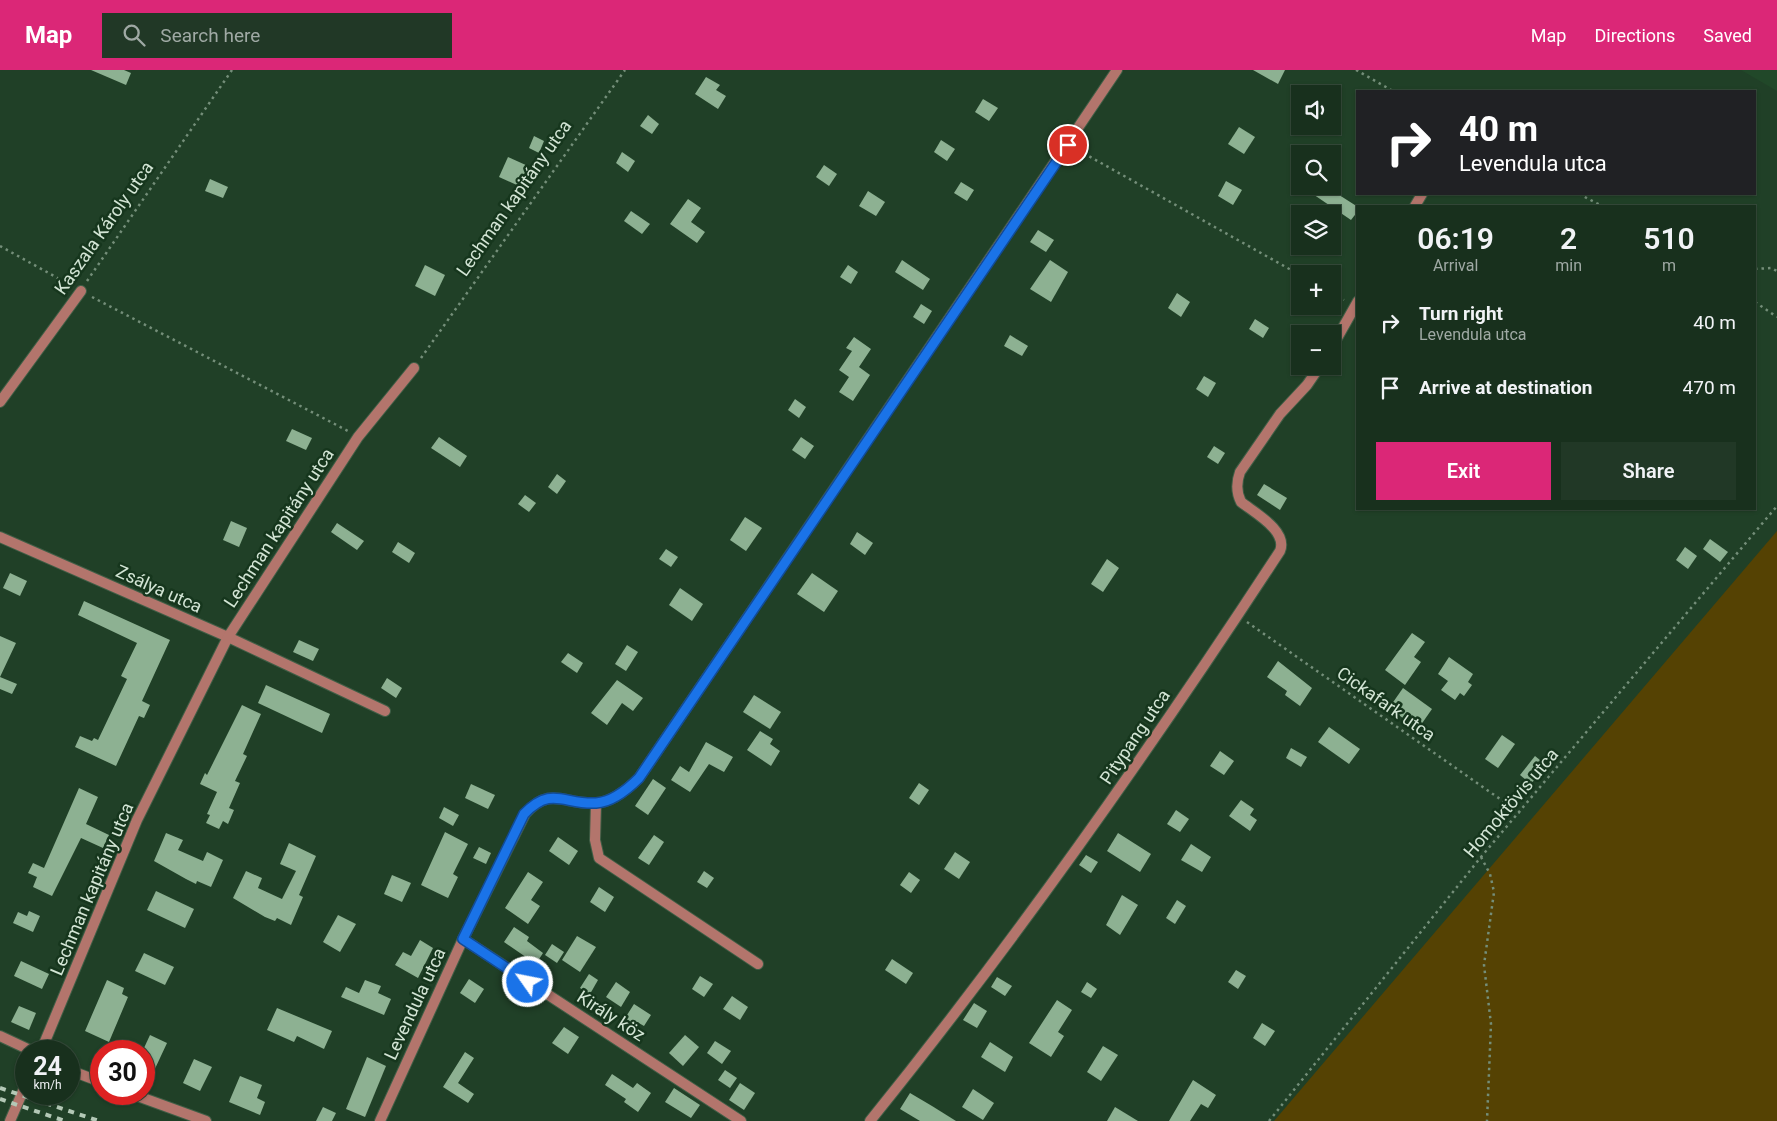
<!DOCTYPE html>
<meta charset="utf-8">
<style>
:root{--surface:#18301d;--page:#213826;--text:#f1f3f6;--muted:#9fa9a4;--line:#364b3b;--accent:#db2777}
body{margin:0;font-family:Roboto,sans-serif;background:var(--page);color:var(--text);height:100vh;display:flex;flex-direction:column;font-size:19px;white-space:nowrap}
*{box-sizing:border-box;margin:0}
p{font-size:16px;color:var(--muted)}
.icon{flex:none;width:28px;height:28px;fill:none;stroke:currentColor;stroke-width:2;stroke-linecap:round;stroke-linejoin:round}
.map{position:relative;flex:1;overflow:hidden}
.details{position:absolute;left:1356px;top:135px;width:400px;height:305px;display:flex;flex-direction:column;background:var(--surface);border-radius:0px;box-shadow:0 1px 4px #0004,0 0 0 1px var(--line)}
.details>*{flex:none}
.guide{position:absolute;left:1356px;top:20px;width:400px;height:105px;border-radius:0px;box-shadow:0 1px 4px #0004,0 0 0 1px var(--line);background:#202124;color:#fff;overflow:hidden}
.controls{position:absolute;left:1291px;top:15px;display:grid;gap:10px}
.controls a{display:grid;place-items:center;width:50px;height:50px;border-radius:0px;background:var(--surface);box-shadow:0 1px 4px #0004,0 0 0 1px var(--line);font-size:25px}
.speed{position:absolute;left:15px;top:970px;display:flex;gap:10px;font-size:25px;font-weight:700;text-align:center}
.speed>*{display:grid;place-content:center;width:65px;height:65px;border-radius:50%;background:var(--surface);box-shadow:0 1px 4px #0004,0 0 0 1px var(--line);line-height:1}
.speed small{font-size:12px;font-weight:400}
.speed .limit{border:8px solid #d22;background:#fff;color:#111}
.pin{position:absolute;display:grid;place-items:center;width:42px;height:42px;color:#fff;margin:-21px;border:2px solid #fff;border-radius:50%;box-shadow:0 1px 5px #0007}
.me{position:absolute;width:55px;margin:-28px;rotate:303deg;stroke-linejoin:round;filter:drop-shadow(0 0 4px #0008)}
.turn{display:flex;align-items:center;gap:18px;height:105px;padding:0 20px;font-size:22px}
.turn .icon{width:65px;height:65px;stroke-width:2.5}
.turn b{display:block;font-size:35px;line-height:42px}
.eta{display:flex;justify-content:space-evenly;align-items:center;height:85px;text-align:center}
.eta b{font-size:30px;font-weight:600;line-height:35px}
.primary-button{display:flex;gap:10px;margin-top:auto;padding:10px 20px}
.primary-button a{flex:1;height:58px;border-radius:0px;background:var(--accent);color:#fff;font-size:20px;font-weight:600;line-height:58px;text-align:center}
.primary-button a+a{background:var(--page);color:var(--text)}
ul{padding:0;list-style:none}
li{display:flex;align-items:center;gap:15px;height:65px;padding:0 20px}
li div{flex:1}
li b{display:block;font-size:19px}
li em{font-style:normal}
header{display:flex;align-items:center;gap:30px;box-sizing:border-box;height:70px;padding:0 25px;background:var(--accent);color:#fff}
header strong{font-size:24px}
nav{display:flex;gap:28px;margin-inline-start:auto;font-size:18px}
.search{width:350px;height:45px;background:var(--page);display:flex;align-items:center;gap:12px;box-sizing:border-box;padding:0 18px;border-radius:0px;color:var(--muted);font-size:19px}
.map>svg:first-child{display:block}
</style>
<header>
<strong>Map</strong>
<div class="search"><svg class="icon" aria-label="search" viewBox="0 0 24 24"><circle cx="10" cy="10" r="6"/><path d="M15 15l6 6"/></svg>Search here</div>
<nav><a>Map</a><a>Directions</a><a>Saved</a></nav>
</header>
<div class="map">
<svg width="1777" height="1051" viewBox="0 0 1777 1051">
<rect width="100%" height="100%" fill="#204027"/>
<path fill="#214829" d="M 1741,0 L 1777,0 L 1777,21 Z"/>
<path fill="#554203" d="M 1777,461 L 1777,1051 L 1274,1051 Z"/>
<g fill="#8db192">
<path d="M 91,0 L 124,0 L 131,3 L 126,15 Z"/>
<path d="M 1253,0 L 1285,0 L 1278,14 Z"/>
<path d="M 706,7 L 720,15 L 716,20 L 726,26 L 718,39 L 695,24 Z"/>
<path d="M 983,29 L 998,38 L 989,51 L 975,42 Z"/>
<path d="M 648,45 L 659,54 L 652,64 L 640,56 Z"/>
<path d="M 1239,57 L 1255,67 L 1244,84 L 1228,74 Z"/>
<path d="M 534,66 L 544,71 L 539,83 L 529,78 Z"/>
<path d="M 941,70 L 955,79 L 947,91 L 934,82 Z"/>
<path d="M 622,82 L 635,91 L 628,102 L 616,93 Z"/>
<path d="M 508,87 L 528,96 L 519,116 L 499,107 Z"/>
<path d="M 824,95 L 837,104 L 829,116 L 816,107 Z"/>
<path d="M 210,109 L 228,117 L 223,128 L 205,121 Z"/>
<path d="M 1226,111 L 1242,120 L 1233,135 L 1218,126 Z"/>
<path d="M 961,112 L 974,120 L 967,131 L 954,123 Z"/>
<path d="M 1301,116 L 1325,116 L 1358,137 L 1358,141 L 1351,150 Z"/>
<path d="M 868,121 L 885,132 L 876,146 L 859,136 Z"/>
<path d="M 688,129 L 701,138 L 691,152 L 705,162 L 697,173 L 670,154 Z"/>
<path d="M 631,141 L 650,154 L 642,164 L 624,151 Z"/>
<path d="M 1038,160 L 1054,170 L 1046,182 L 1030,172 Z"/>
<path d="M 902,190 L 930,209 L 923,220 L 895,202 Z"/>
<path d="M 1050,190 L 1068,202 L 1051,232 L 1030,219 Z"/>
<path d="M 425,195 L 445,205 L 435,226 L 415,216 Z"/>
<path d="M 848,195 L 858,202 L 851,214 L 840,207 Z"/>
<path d="M 1177,223 L 1190,232 L 1181,247 L 1168,238 Z"/>
<path d="M 921,234 L 932,241 L 924,254 L 913,247 Z"/>
<path d="M 1255,249 L 1269,258 L 1263,268 L 1249,259 Z"/>
<path d="M 1010,265 L 1028,276 L 1022,286 L 1004,276 Z"/>
<path d="M 854,267 L 871,279 L 859,297 L 870,305 L 853,331 L 839,322 L 849,307 L 839,300 L 852,281 L 846,278 Z"/>
<path d="M 1204,306 L 1216,313 L 1208,327 L 1196,319 Z"/>
<path d="M 795,329 L 806,337 L 799,348 L 788,340 Z"/>
<path d="M 292,359 L 312,368 L 306,380 L 286,371 Z"/>
<path d="M 439,367 L 467,386 L 460,397 L 431,378 Z"/>
<path d="M 801,367 L 814,376 L 805,389 L 792,380 Z"/>
<path d="M 1214,376 L 1225,383 L 1218,394 L 1207,387 Z"/>
<path d="M 557,404 L 566,411 L 557,424 L 548,417 Z"/>
<path d="M 1264,414 L 1287,428 L 1280,440 L 1257,425 Z"/>
<path d="M 525,425 L 536,433 L 529,442 L 518,434 Z"/>
<path d="M 745,447 L 762,458 L 746,481 L 730,470 Z"/>
<path d="M 231,451 L 247,458 L 239,477 L 223,470 Z"/>
<path d="M 337,453 L 364,471 L 357,480 L 331,462 Z"/>
<path d="M 857,462 L 873,473 L 865,485 L 850,474 Z"/>
<path d="M 1710,469 L 1728,482 L 1720,492 L 1703,479 Z"/>
<path d="M 398,472 L 415,483 L 409,493 L 392,482 Z"/>
<path d="M 1685,477 L 1697,486 L 1688,499 L 1676,490 Z"/>
<path d="M 666,479 L 678,487 L 671,497 L 659,489 Z"/>
<path d="M 1107,489 L 1119,498 L 1103,522 L 1091,514 Z"/>
<path d="M 10,503 L 27,511 L 20,526 L 3,518 Z"/>
<path d="M 812,503 L 838,521 L 824,542 L 797,524 Z"/>
<path d="M 680,518 L 703,534 L 692,551 L 669,535 Z"/>
<path d="M 84,531 L 170,570 L 142,631 L 150,635 L 144,648 L 139,646 L 116,696 L 75,677 L 80,666 L 92,671 L 94,668 L 98,670 L 127,609 L 121,606 L 137,573 L 78,545 Z"/>
<path d="M 1412,563 L 1425,572 L 1414,587 L 1421,592 L 1405,615 L 1385,600 Z"/>
<path d="M 0,566 L 16,573 L 0,607 L 17,614 L 12,624 L 0,619 Z"/>
<path d="M 299,570 L 319,579 L 313,591 L 293,582 Z"/>
<path d="M 627,575 L 638,582 L 626,601 L 615,594 Z"/>
<path d="M 568,583 L 583,593 L 577,603 L 561,592 Z"/>
<path d="M 1449,587 L 1473,604 L 1468,612 L 1472,615 L 1464,626 L 1460,623 L 1455,630 L 1441,620 L 1448,611 L 1438,604 Z"/>
<path d="M 1278,591 L 1312,618 L 1300,636 L 1285,625 L 1287,621 L 1267,607 Z"/>
<path d="M 387,608 L 402,618 L 396,628 L 381,618 Z"/>
<path d="M 617,610 L 643,628 L 633,641 L 622,633 L 607,655 L 591,643 Z"/>
<path d="M 266,615 L 330,644 L 322,663 L 258,633 Z"/>
<path d="M 1403,618 L 1432,639 L 1418,659 L 1389,638 Z"/>
<path d="M 754,625 L 781,642 L 770,659 L 743,642 Z"/>
<path d="M 242,635 L 261,644 L 243,684 L 247,686 L 235,711 L 240,713 L 229,738 L 234,740 L 228,754 L 223,751 L 219,759 L 206,753 L 210,745 L 207,744 L 217,722 L 200,714 L 205,703 L 207,705 Z"/>
<path d="M 1329,657 L 1360,679 L 1349,694 L 1318,672 Z"/>
<path d="M 760,661 L 773,669 L 770,674 L 780,681 L 771,696 L 747,680 Z"/>
<path d="M 1502,665 L 1515,674 L 1498,698 L 1485,689 Z"/>
<path d="M 706,672 L 733,687 L 724,702 L 709,694 L 690,722 L 671,710 L 680,696 L 689,702 Z"/>
<path d="M 1291,678 L 1307,687 L 1301,697 L 1286,688 Z"/>
<path d="M 1220,681 L 1234,691 L 1224,705 L 1210,696 Z"/>
<path d="M 1535,686 L 1546,695 L 1531,714 L 1520,705 Z"/>
<path d="M 653,709 L 666,718 L 648,745 L 635,736 Z"/>
<path d="M 919,713 L 929,720 L 919,735 L 909,728 Z"/>
<path d="M 471,714 L 495,725 L 488,739 L 465,728 Z"/>
<path d="M 79,718 L 98,727 L 86,754 L 109,765 L 103,778 L 81,768 L 52,826 L 33,817 L 37,807 L 28,803 L 33,793 L 44,798 Z"/>
<path d="M 1241,730 L 1254,739 L 1250,745 L 1257,750 L 1250,761 L 1229,746 Z"/>
<path d="M 444,737 L 459,745 L 453,756 L 439,748 Z"/>
<path d="M 1176,740 L 1189,749 L 1180,762 L 1167,754 Z"/>
<path d="M 445,762 L 468,774 L 453,804 L 458,807 L 448,828 L 421,815 Z"/>
<path d="M 166,763 L 183,770 L 178,780 L 203,791 L 207,782 L 223,790 L 211,817 L 197,811 L 196,814 L 186,809 L 154,791 Z"/>
<path d="M 1118,763 L 1151,784 L 1140,802 L 1107,781 Z"/>
<path d="M 654,765 L 664,772 L 649,795 L 638,788 Z"/>
<path d="M 558,767 L 578,781 L 569,795 L 549,781 Z"/>
<path d="M 289,773 L 316,786 L 299,825 L 303,827 L 291,855 L 277,848 L 275,851 L 265,847 L 233,828 L 246,801 L 262,808 L 258,818 L 282,829 L 296,801 L 280,794 Z"/>
<path d="M 1191,774 L 1211,787 L 1202,802 L 1181,790 Z"/>
<path d="M 479,777 L 491,783 L 486,794 L 473,788 Z"/>
<path d="M 955,782 L 970,792 L 959,809 L 944,799 Z"/>
<path d="M 1086,785 L 1098,792 L 1091,803 L 1079,795 Z"/>
<path d="M 704,801 L 714,808 L 707,818 L 697,812 Z"/>
<path d="M 528,802 L 543,812 L 531,830 L 540,836 L 528,854 L 505,838 Z"/>
<path d="M 909,802 L 920,810 L 911,823 L 900,815 Z"/>
<path d="M 392,805 L 411,813 L 402,832 L 384,824 Z"/>
<path d="M 599,817 L 614,827 L 605,842 L 590,832 Z"/>
<path d="M 156,821 L 194,839 L 185,858 L 147,840 Z"/>
<path d="M 1122,825 L 1138,835 L 1120,865 L 1106,855 Z"/>
<path d="M 1177,830 L 1186,836 L 1175,854 L 1166,848 Z"/>
<path d="M 29,841 L 40,846 L 33,862 L 13,853 L 18,842 L 27,846 Z"/>
<path d="M 338,845 L 356,854 L 340,882 L 323,872 Z"/>
<path d="M 514,857 L 529,867 L 527,871 L 543,883 L 536,894 L 504,872 Z"/>
<path d="M 577,866 L 596,877 L 580,902 L 562,890 Z"/>
<path d="M 420,870 L 433,878 L 418,908 L 395,895 L 403,882 L 411,886 Z"/>
<path d="M 552,874 L 564,882 L 557,893 L 545,885 Z"/>
<path d="M 144,883 L 174,897 L 165,915 L 135,901 Z"/>
<path d="M 892,889 L 913,903 L 906,914 L 885,900 Z"/>
<path d="M 21,891 L 49,904 L 42,919 L 14,906 Z"/>
<path d="M 1236,900 L 1246,906 L 1238,919 L 1228,912 Z"/>
<path d="M 589,904 L 598,910 L 590,924 L 580,918 Z"/>
<path d="M 700,906 L 713,914 L 704,927 L 692,919 Z"/>
<path d="M 997,907 L 1012,916 L 1005,926 L 991,917 Z"/>
<path d="M 469,909 L 484,919 L 475,933 L 460,923 Z"/>
<path d="M 107,910 L 124,918 L 122,924 L 128,927 L 109,972 L 85,961 Z"/>
<path d="M 365,910 L 381,916 L 378,923 L 391,929 L 384,945 L 341,927 L 346,917 L 359,923 Z"/>
<path d="M 616,912 L 630,922 L 621,937 L 606,927 Z"/>
<path d="M 1087,912 L 1097,919 L 1091,928 L 1081,922 Z"/>
<path d="M 732,926 L 748,937 L 740,950 L 723,939 Z"/>
<path d="M 1057,930 L 1072,940 L 1058,962 L 1064,966 L 1051,987 L 1029,973 Z"/>
<path d="M 974,933 L 987,941 L 977,958 L 963,950 Z"/>
<path d="M 634,934 L 651,945 L 644,956 L 637,952 L 632,960 L 622,953 Z"/>
<path d="M 19,936 L 36,943 L 29,960 L 11,952 Z"/>
<path d="M 277,938 L 332,961 L 324,979 L 297,966 L 294,972 L 267,960 Z"/>
<path d="M 1262,953 L 1275,961 L 1265,976 L 1253,968 Z"/>
<path d="M 564,957 L 579,967 L 568,984 L 552,973 Z"/>
<path d="M 150,965 L 167,973 L 153,1003 L 144,999 L 144,978 Z"/>
<path d="M 685,965 L 699,977 L 683,996 L 669,983 Z"/>
<path d="M 715,971 L 731,981 L 722,994 L 707,983 Z"/>
<path d="M 990,972 L 1013,987 L 1005,1002 L 981,987 Z"/>
<path d="M 1103,976 L 1118,985 L 1101,1011 L 1087,1002 Z"/>
<path d="M 465,982 L 474,988 L 458,1013 L 474,1024 L 468,1033 L 443,1017 Z"/>
<path d="M 367,987 L 386,996 L 365,1047 L 346,1039 Z"/>
<path d="M 194,989 L 212,997 L 200,1021 L 183,1013 Z"/>
<path d="M 725,1000 L 737,1008 L 730,1018 L 718,1010 Z"/>
<path d="M 612,1004 L 633,1018 L 637,1013 L 651,1023 L 638,1042 L 624,1032 L 626,1029 L 605,1015 Z"/>
<path d="M 240,1006 L 262,1015 L 257,1028 L 265,1032 L 260,1045 L 229,1032 Z"/>
<path d="M 1193,1010 L 1216,1025 L 1208,1038 L 1201,1034 L 1190,1051 L 1169,1051 Z"/>
<path d="M 740,1013 L 755,1023 L 744,1040 L 729,1030 Z"/>
<path d="M 674,1018 L 700,1035 L 691,1048 L 665,1032 Z"/>
<path d="M 973,1019 L 994,1033 L 983,1050 L 962,1037 Z"/>
<path d="M 910,1023 L 932,1036 L 956,1051 L 920,1051 L 900,1039 Z"/>
<path d="M 323,1037 L 336,1043 L 332,1051 L 316,1051 Z"/>
<path d="M 1115,1037 L 1138,1051 L 1107,1051 Z"/>
</g>
<g fill="none" stroke-linecap="round" stroke-linejoin="round">
<g stroke="#405e46" stroke-width="12">
<g id="minor">
<path d="M 1415,136 L 1422,124"/>
<path d="M 1332,277 L 1358,231"/>
<path d="M 0,332 L 81,221"/>
<path d="M 0,467 L 228,567 L 385,641"/>
<path d="M 596,733 L 595,770 L 599,788 L 758,894"/>
<path d="M 463,869 L 741,1051"/>
<path d="M 0,966 L 32,981"/>
<path d="M 41,981 L 137,750 L 228,567 L 358,367 L 414,298"/>
<path d="M 69,1000 L 101,1012"/>
<path d="M 132,1024 L 206,1051"/>
<path d="M 10,1051 L 26,1014"/>
<path d="M 380,1051 L 463,869 L 525,744 C 551,715 564,735 596,733 C 612,732 628,719 639,708 L 1117,0"/>
<path d="M 870,1051 C 1017,869 1152,677 1280,481 C 1288,461 1255,443 1241,432 C 1236,422 1236,413 1240,402 L 1280,344 L 1307,315 L 1320,296"/>
</g>
</g>
<g stroke="#748e79" stroke-width="2.5" stroke-dasharray="2.5 4" stroke-linecap="butt">
<path d="M 1356,0 L 1393,21"/>
<path d="M 1078,80 L 1300,205"/>
<path d="M 1579,124 L 1602,136"/>
<path d="M 0,176 L 72,216"/>
<path d="M 1755,199 L 1771,198 L 1777,201"/>
<path d="M 87,211 L 232,0"/>
<path d="M 1332,224 L 1344,230"/>
<path d="M 92,227 L 348,361"/>
<path d="M 1755,232 L 1777,247"/>
<path d="M 421,288 L 625,0"/>
<path d="M 1247,552 L 1520,743"/>
<path d="M 1481,787 L 1490,804 L 1494,822 L 1484,895 L 1491,954 L 1487,1051"/>
<path d="M 1269,1051 L 1481,787 L 1777,436"/>
</g>
<use href="#minor" stroke="#b3756c" stroke-width="10"/>
<g stroke="#b3c8b6" stroke-width="4" stroke-dasharray="6 6" stroke-linecap="butt">
<path d="M 0,1018 L 99,1051"/>
<path d="M 0,1029 L 65,1051"/>
</g>
</g>
<g fill="none" stroke-linecap="round" stroke-linejoin="round">
<g stroke="#114b97" stroke-width="12">
<path id="route" d="M 528,912 L 463,869 L 524,744 C 552,715 564,735 596,733 C 612,732 628,719 639,708 L 1068,75"/>
</g>
<use href="#route" stroke="#1a73e8" stroke-width="9"/>
</g>
<g text-anchor="middle" stroke-width="5" stroke-linejoin="round" paint-order="stroke">
<g font-size="18" fill="#d3e5d5" stroke="#16361d">
<text transform="translate(514 128) rotate(-55)" y="6">Lechman kapitány utca</text>
<text transform="translate(104 158) rotate(-55)" y="6">Kaszala Károly utca</text>
<text transform="translate(279 458) rotate(-57)" y="6">Lechman kapitány utca</text>
<text transform="translate(159 519) rotate(24)" y="6">Zsálya utca</text>
<text transform="translate(1386 634) rotate(35)" y="6">Cickafark utca</text>
<text transform="translate(1135 667) rotate(-56)" y="6">Pitypang utca</text>
<text transform="translate(1511 733) rotate(-50)" y="6">Homoktövis utca</text>
<text transform="translate(92 819) rotate(-67)" y="6">Lechman kapitány utca</text>
<text transform="translate(415 934) rotate(-65)" y="6">Levendula utca</text>
<text transform="translate(611 946) rotate(33)" y="6">Király köz</text>
</g>
</g>
</svg>
<div class="controls">
<a><svg class="icon" aria-label="sound" viewBox="0 0 24 24"><path d="M4 9h4l5-4v14l-5-4H4zM17 9q2 3 0 6"/></svg></a>
<a><svg class="icon" aria-label="search" viewBox="0 0 24 24"><circle cx="10" cy="10" r="6"/><path d="M15 15l6 6"/></svg></a>
<a><svg class="icon" aria-label="layers" viewBox="0 0 24 24"><path d="M12 4l9 5-9 5-9-5zM3 14l9 5 9-5"/></svg></a>
<a>+</a>
<a>−</a>
</div>
<div class="speed"><div>24<small>km/h</small></div><div class="limit">30</div></div>
<div class="pin" style="left:1068px;top:75px;background:#d93025"><svg class="icon" aria-label="arrive" viewBox="0 0 24 24"><path d="M6 21V4h12l-3 4 3 4H6"/></svg></div>
<svg class="me" style="left:528px;top:912px" viewBox="-20 -20 40 40"><circle r="17" fill="#1a73e8" stroke="#fff" stroke-width="3"/><path d="M0-11L8 9 0 5-8 9z" fill="#fff"/></svg>
<div class="guide">
<div class="turn"><svg class="icon" aria-label="right" viewBox="0 0 24 24"><path d="M7 20v-9h11M14 6l5 5-5 5"/></svg><div><b>40 m</b>Levendula utca</div></div>
</div>
<section class="details">
<div class="eta">
<div><b>06:19</b><p>Arrival</p></div>
<div><b>2</b><p>min</p></div>
<div><b>510</b><p>m</p></div>
</div>
<ul>
<li><svg class="icon" aria-label="right" viewBox="0 0 24 24"><path d="M7 20v-9h11M14 6l5 5-5 5"/></svg><div><b>Turn right</b><p>Levendula utca</p></div><em>40 m</em></li>
<li><svg class="icon" aria-label="arrive" viewBox="0 0 24 24"><path d="M6 21V4h12l-3 4 3 4H6"/></svg><div><b>Arrive at destination</b></div><em>470 m</em></li>
</ul>
<div class="primary-button"><a>Exit</a><a>Share</a></div>
</section>
</div>
